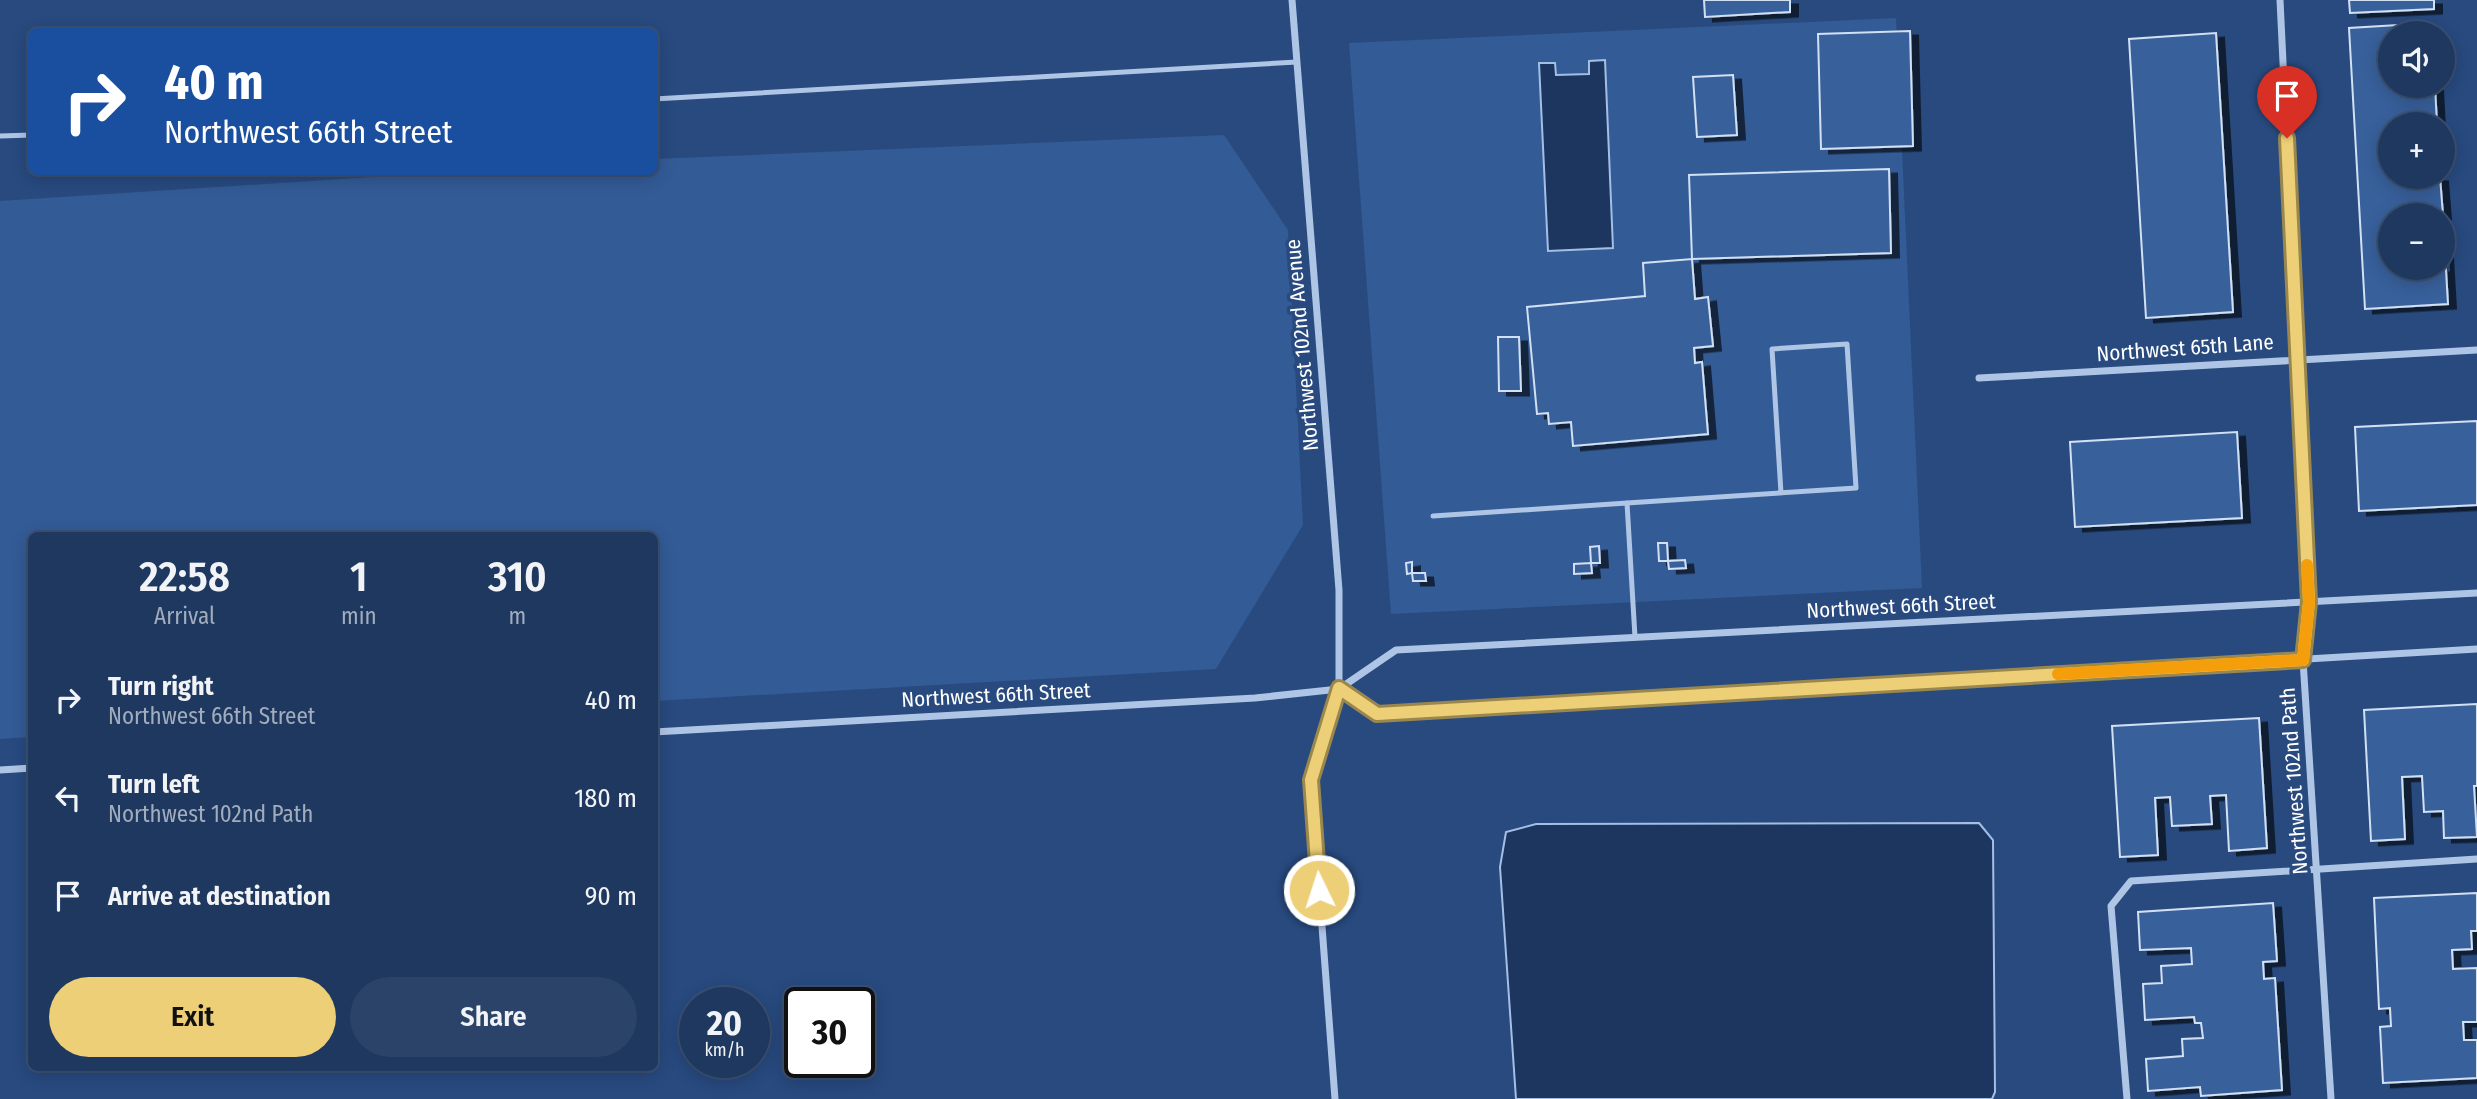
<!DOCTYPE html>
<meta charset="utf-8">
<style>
:root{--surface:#1e385f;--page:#2b4368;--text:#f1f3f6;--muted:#a1acbd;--line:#3c5274;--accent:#eccf76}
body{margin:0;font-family:"Fira Sans Condensed",sans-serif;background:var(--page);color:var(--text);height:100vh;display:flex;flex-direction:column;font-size:26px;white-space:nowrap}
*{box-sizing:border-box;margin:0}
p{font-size:23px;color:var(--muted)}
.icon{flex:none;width:38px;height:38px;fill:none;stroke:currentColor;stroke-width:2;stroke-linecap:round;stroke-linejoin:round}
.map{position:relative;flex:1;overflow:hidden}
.details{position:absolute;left:28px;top:532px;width:630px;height:539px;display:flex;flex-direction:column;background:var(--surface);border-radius:10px;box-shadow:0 4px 18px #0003,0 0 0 2px var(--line)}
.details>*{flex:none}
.guide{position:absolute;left:28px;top:28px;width:630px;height:147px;border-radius:10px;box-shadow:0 4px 18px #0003,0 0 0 2px var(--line);background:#1a4fa0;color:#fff;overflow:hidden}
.buttons{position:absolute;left:2378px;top:21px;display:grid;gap:14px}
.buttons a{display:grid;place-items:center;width:77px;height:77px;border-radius:50%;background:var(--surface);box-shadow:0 4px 18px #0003,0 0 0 2px var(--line);font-size:35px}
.speed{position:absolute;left:679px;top:987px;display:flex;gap:14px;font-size:35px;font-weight:700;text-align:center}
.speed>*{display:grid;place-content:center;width:91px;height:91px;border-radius:50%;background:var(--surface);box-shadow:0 4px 18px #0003,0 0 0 2px var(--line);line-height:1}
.speed small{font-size:18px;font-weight:400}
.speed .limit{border:4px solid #111;border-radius:10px;background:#fff;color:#111}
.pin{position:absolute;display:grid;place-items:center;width:60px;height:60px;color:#fff;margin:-72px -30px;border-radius:50% 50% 50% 0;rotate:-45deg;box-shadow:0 0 7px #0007}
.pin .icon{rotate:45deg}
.me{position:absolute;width:77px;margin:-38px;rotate:356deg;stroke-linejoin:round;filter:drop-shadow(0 0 5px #0008)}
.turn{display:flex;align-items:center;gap:24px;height:147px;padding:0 21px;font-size:32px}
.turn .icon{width:91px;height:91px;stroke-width:2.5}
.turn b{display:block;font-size:49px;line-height:60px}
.eta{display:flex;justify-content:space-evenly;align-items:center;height:119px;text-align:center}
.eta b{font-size:42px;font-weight:600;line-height:49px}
.button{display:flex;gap:14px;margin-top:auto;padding:14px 21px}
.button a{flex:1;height:80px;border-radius:42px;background:var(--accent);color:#111;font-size:28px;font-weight:600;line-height:80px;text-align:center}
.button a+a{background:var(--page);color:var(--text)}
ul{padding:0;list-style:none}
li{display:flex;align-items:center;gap:21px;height:98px;padding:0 21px}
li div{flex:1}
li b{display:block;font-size:26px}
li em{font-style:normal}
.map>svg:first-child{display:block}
</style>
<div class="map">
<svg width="2477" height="1099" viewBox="0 0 2477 1099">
<defs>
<filter id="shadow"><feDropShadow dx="8" dy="4.5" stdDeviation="0" flood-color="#0009"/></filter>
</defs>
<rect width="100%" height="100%" fill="#284a7f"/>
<g fill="#335b96">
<path d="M 1896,18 L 1922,588 L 1391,614 L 1349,43 Z"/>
<path d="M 1224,135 L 1288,230 L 1303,525 L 1216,669 L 655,701 L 654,536 L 32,536 L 31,737 L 0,739 L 0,201 L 450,172 L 654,172 L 655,159 Z"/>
</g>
<g fill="#1c3660" stroke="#a4bfe5" stroke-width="2">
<path d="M 1605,60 L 1613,248 L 1548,251 L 1539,63 L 1555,63 L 1556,75 L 1589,74 L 1589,61 Z"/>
<path d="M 1979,823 L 1993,840 L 1995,1092 L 1992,1099 L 1516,1099 L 1500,867 L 1506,832 L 1536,824 Z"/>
</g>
<g fill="#39609b" stroke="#d2e0f4" stroke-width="2" filter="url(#shadow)">
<path d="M 1704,0 L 1790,0 L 1790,12 L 1705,17 Z"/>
<path d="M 2349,0 L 2434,0 L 2434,9 L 2350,13 Z"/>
<path d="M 2431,23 L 2432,33 L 2390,33 L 2390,86 L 2435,86 L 2437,124 L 2390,124 L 2390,177 L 2440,177 L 2443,215 L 2390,215 L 2390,268 L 2443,268 L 2443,220 L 2448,304 L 2365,309 L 2349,28 Z"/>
<path d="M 1910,31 L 1913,146 L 1821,149 L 1818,34 Z"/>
<path d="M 2216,33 L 2233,312 L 2146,318 L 2129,39 Z"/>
<path d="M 1733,75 L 1737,135 L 1697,137 L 1693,77 Z"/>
<path d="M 1889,169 L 1891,253 L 1692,259 L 1689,175 Z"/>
<path d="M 1692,259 L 1695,299 L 1708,297 L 1713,346 L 1694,348 L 1695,363 L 1702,362 L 1708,434 L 1573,446 L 1571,422 L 1549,424 L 1548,413 L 1537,414 L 1527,307 L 1645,296 L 1643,263 Z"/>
<path d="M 1498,337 L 1519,337 L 1521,391 L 1499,391 Z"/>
<path d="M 2477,421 L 2477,505 L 2359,511 L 2355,427 Z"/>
<path d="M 2237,432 L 2242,518 L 2075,527 L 2070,442 Z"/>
<path d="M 1658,543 L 1667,543 L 1668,561 L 1659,561 Z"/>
<path d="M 1599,546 L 1600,563 L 1591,563 L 1590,547 Z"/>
<path d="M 1685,560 L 1686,568 L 1669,569 L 1668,561 Z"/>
<path d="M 1412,562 L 1412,573 L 1407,574 L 1406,563 Z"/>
<path d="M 1591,563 L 1592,573 L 1574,574 L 1574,564 Z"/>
<path d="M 1412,573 L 1425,573 L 1426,581 L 1413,581 Z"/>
<path d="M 2477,704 L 2477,786 L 2474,786 L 2477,837 L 2444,838 L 2443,811 L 2424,812 L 2422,776 L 2402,777 L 2405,839 L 2371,841 L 2364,710 Z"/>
<path d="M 2259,718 L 2267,848 L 2229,851 L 2226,795 L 2210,796 L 2212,824 L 2172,826 L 2170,797 L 2155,798 L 2158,855 L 2120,857 L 2112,726 Z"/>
<path d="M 2477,893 L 2477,931 L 2471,931 L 2472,949 L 2452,950 L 2453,969 L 2477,968 L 2477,1022 L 2463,1022 L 2464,1040 L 2477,1040 L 2477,1078 L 2383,1083 L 2380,1027 L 2391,1026 L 2390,1008 L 2379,1009 L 2374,898 Z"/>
<path d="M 2273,903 L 2277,961 L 2263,962 L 2264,979 L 2275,978 L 2282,1090 L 2201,1096 L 2200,1087 L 2148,1091 L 2146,1059 L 2183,1056 L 2182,1039 L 2203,1038 L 2201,1023 L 2195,1023 L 2194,1017 L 2145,1020 L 2143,984 L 2162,983 L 2161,966 L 2192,964 L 2191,948 L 2140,950 L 2138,912 Z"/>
</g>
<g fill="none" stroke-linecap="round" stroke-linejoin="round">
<g stroke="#afc5e5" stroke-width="5">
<path d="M 654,99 L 1297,62"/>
<path d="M 0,136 L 32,135"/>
<path d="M 1627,503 L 1856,488 L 1847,344 L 1772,349 L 1781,493"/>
<path d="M 1433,516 L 1627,503 L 1635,637"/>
</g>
<g stroke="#afc5e5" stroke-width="7">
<path d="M 1292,0 L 1339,590 L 1339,689 L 1311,780 L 1335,1099"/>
<path d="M 2280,0 L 2309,602 L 2303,660 L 2331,1099"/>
<path d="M 1979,378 L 2477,350"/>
<path d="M 1339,689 L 1377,714 L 2477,649"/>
<path d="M 654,732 L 1255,698 L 1339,689 L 1396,650 L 2477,593"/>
<path d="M 0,770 L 32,768"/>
<path d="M 2127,1099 L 2111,906 L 2131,881 L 2477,859"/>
</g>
</g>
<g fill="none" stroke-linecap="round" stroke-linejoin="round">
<g stroke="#99874d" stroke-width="18">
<path id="route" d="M 1319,890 L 1311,780 L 1339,688 L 1377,714 L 2303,660 L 2309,602 L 2287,138"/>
</g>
<use href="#route" stroke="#eccf76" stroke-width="12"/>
<path stroke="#f59e0b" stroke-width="12" d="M 2058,674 L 2303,660 L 2309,602 L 2307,565"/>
</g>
<g text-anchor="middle" stroke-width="7" stroke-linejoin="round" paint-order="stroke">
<g font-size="21" fill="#fff" stroke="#284a7f">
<text transform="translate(1302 345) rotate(-95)" y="7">Northwest 102nd Avenue</text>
<text transform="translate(2185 348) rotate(-4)" y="7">Northwest 65th Lane</text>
<text transform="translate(1901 606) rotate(-3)" y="7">Northwest 66th Street</text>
<text transform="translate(996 695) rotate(-3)" y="7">Northwest 66th Street</text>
<text transform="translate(2294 781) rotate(-94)" y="7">Northwest 102nd Path</text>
</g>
</g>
</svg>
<div class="buttons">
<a><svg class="icon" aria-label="sound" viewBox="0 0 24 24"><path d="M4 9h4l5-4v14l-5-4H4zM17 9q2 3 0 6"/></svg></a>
<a>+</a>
<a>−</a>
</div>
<div class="speed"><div>20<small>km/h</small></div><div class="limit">30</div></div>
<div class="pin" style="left:2287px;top:138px;background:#d93025"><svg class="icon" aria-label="arrive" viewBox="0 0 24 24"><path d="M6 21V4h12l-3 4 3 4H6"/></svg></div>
<svg class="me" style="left:1319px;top:890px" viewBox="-20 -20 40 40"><circle r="17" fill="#eccf76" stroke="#fff" stroke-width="3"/><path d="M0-11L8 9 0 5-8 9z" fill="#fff"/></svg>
<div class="guide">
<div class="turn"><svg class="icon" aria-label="right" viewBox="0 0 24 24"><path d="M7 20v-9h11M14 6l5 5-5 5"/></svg><div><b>40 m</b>Northwest 66th Street</div></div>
</div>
<section class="details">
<div class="eta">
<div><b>22:58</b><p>Arrival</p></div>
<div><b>1</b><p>min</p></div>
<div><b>310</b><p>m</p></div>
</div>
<ul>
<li><svg class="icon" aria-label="right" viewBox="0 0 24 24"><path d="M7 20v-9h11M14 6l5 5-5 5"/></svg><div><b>Turn right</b><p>Northwest 66th Street</p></div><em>40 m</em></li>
<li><svg class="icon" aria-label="left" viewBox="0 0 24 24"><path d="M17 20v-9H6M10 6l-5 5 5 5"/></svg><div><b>Turn left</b><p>Northwest 102nd Path</p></div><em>180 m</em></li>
<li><svg class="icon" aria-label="arrive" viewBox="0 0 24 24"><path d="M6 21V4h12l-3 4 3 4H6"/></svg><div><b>Arrive at destination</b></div><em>90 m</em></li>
</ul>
<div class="button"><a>Exit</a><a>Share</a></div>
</section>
</div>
